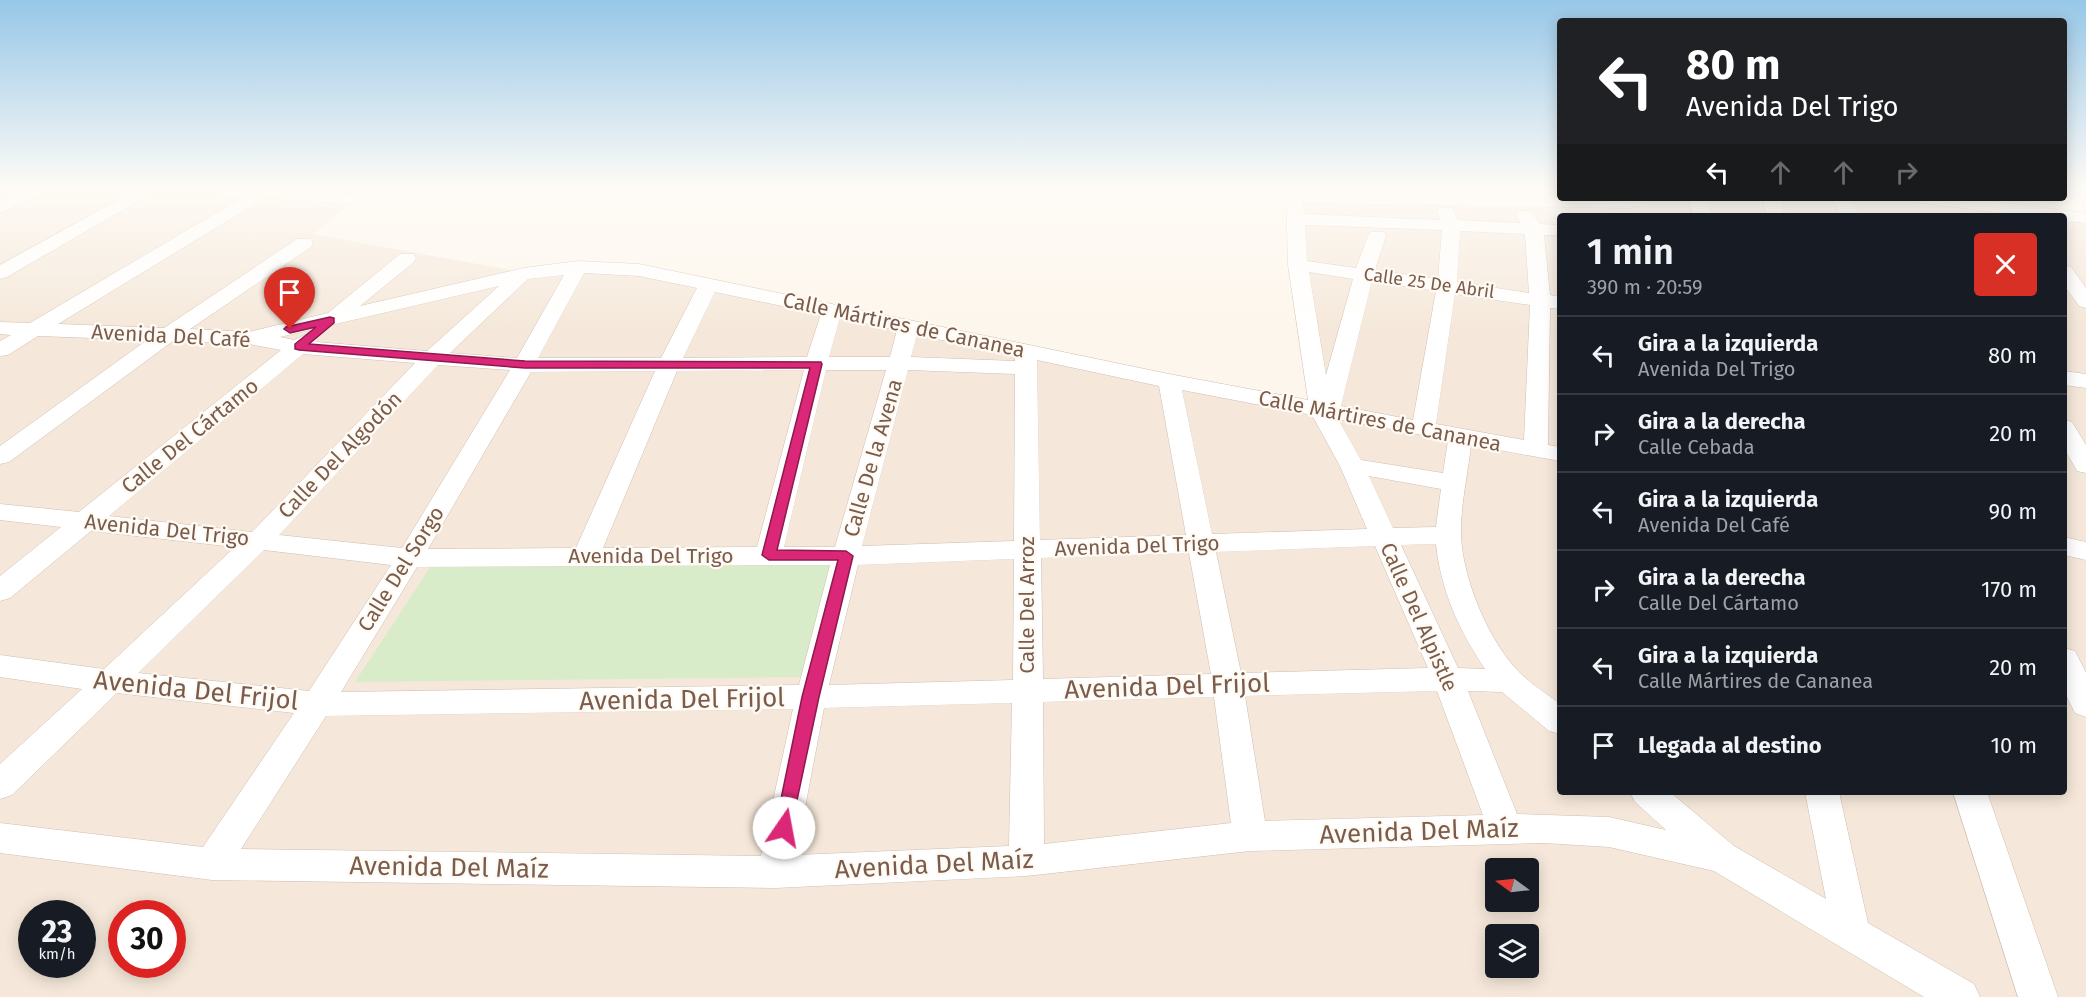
<!DOCTYPE html>
<html lang="es">
<meta charset="utf-8">
<style>
:root{--surface:#171b24;--page:#20242c;--text:#f1f3f6;--muted:#9ea1a6;--line:#363941}
body{margin:0;font-family:"Fira Sans",sans-serif;background:var(--page);color:var(--text);height:100vh;display:flex;flex-direction:column;font-size:22px;white-space:nowrap}
*{box-sizing:border-box;margin:0}
p{font-size:20px;color:var(--muted)}
.icon{flex:none;width:33px;height:33px;fill:none;stroke:currentColor;stroke-width:2;stroke-linecap:round;stroke-linejoin:round}
.map{position:relative;flex:1;overflow:hidden}
.drawer{position:absolute;left:1557px;top:213px;width:510px;height:582px;display:flex;flex-direction:column;background:var(--surface);border-radius:6px;box-shadow:0 3px 15px #0003}
.drawer>*{flex:none}
.hud{position:absolute;left:1557px;top:18px;width:510px;height:183px;border-radius:6px;box-shadow:0 3px 15px #0003;background:#202124;color:#fff;overflow:hidden}
.needle{width:39px;rotate:285deg}
.controls{position:absolute;left:1485px;top:858px;display:grid;gap:12px}
.controls a{display:grid;place-items:center;width:54px;height:54px;border-radius:6px;background:var(--surface);box-shadow:0 3px 15px #0003;font-size:30px}
.speed{position:absolute;left:18px;top:900px;display:flex;gap:12px;font-size:30px;font-weight:700;text-align:center}
.speed>*{display:grid;place-content:center;width:78px;height:78px;border-radius:50%;background:var(--surface);box-shadow:0 3px 15px #0003;line-height:1}
.speed small{font-size:15px;font-weight:400}
.speed .limit{border:9px solid #d22;background:#fff;color:#111}
.pin{position:absolute;display:grid;place-items:center;width:51px;height:51px;color:#fff;margin:-62px -26px;border-radius:50% 50% 50% 0;rotate:-45deg;box-shadow:0 0 6px #0007}
.pin .icon{rotate:45deg}
.me{position:absolute;width:66px;margin:-33px;rotate:12deg;stroke-linejoin:round;filter:drop-shadow(0 0 4px #0008)}
.turn{display:flex;align-items:center;gap:21px;height:126px;padding:0 30px;font-size:27px}
.turn .icon{width:78px;height:78px;stroke-width:2.5}
.turn b{display:block;font-size:42px;line-height:51px}
.lanes{display:flex;align-items:center;height:57px;padding:0 30px;background:#0003;justify-content:center;gap:30px;direction:ltr}
.lanes .off{opacity:.35}
.round{display:grid;place-items:center;flex:none;width:63px;height:63px;border-radius:6px;background:var(--page)}
.head{display:flex;align-items:center;justify-content:space-between;height:102px;padding:0 30px}
h1{font-size:36px;font-weight:600;line-height:45px}
ul{padding:0;list-style:none}
li{display:flex;align-items:center;gap:18px;height:78px;padding:0 30px;border-top:2px solid var(--line)}
li div{flex:1}
li b{display:block;font-size:22px}
li em{font-style:normal}
.map>svg:first-child{display:block}
</style>
<div class="map">
<svg width="2086" height="997" viewBox="0 0 2086 997">
<rect width="100%" height="100%" fill="#fdf6ec"/>
<path fill="#f5e8da" fill-rule="evenodd" d="M 3,189 L 329,189 L 365,192 L 313,234 L 521,272 L 595,262 L 1317,406 L 1298,195 L 1560,198 L 1948,198 L 2086,215 L 2086,997 L 0,997 L 0,190 ZM 1560,216 L 2064,216 L 2064,792 L 1560,792 ZM 1496,868 L 1528,868 L 1528,902 L 1496,902 ZM 32,914 L 82,914 L 82,964 L 32,964 ZM 122,914 L 172,914 L 172,964 L 122,964 ZM 1496,934 L 1528,934 L 1528,968 L 1496,968 Z"/>
<path fill="#d8ecc9" d="M 830,564 L 807,677 L 355,682 L 431,566 Z"/>
<g fill="none" stroke-linecap="round" stroke-linejoin="round">
<g stroke="#d1beb0" stroke-width="1">
<g id="minor">
<path d="M 24,189 L 46,189 L 44,193 L 0,213 L 0,201 Z"/>
<path d="M 138,189 L 159,189 L 7,277 L 0,279 L 0,265 Z"/>
<path d="M 200,189 L 286,189 L 347,194 L 353,195 L 356,199 L 353,203 L 347,204 L 265,198 L 58,324 L 164,328 L 297,239 L 311,239 L 313,243 L 311,247 L 190,329 L 249,332 L 328,313 L 400,254 L 414,254 L 416,258 L 414,262 L 360,306 L 524,268 L 578,261 L 639,264 L 1169,374 L 1308,400 L 1288,265 L 1286,189 L 1303,189 L 1303,193 L 1650,198 L 1647,202 L 1631,208 L 1303,203 L 1304,214 L 1440,220 L 1437,212 L 1440,208 L 1452,208 L 1458,220 L 1521,223 L 1516,215 L 1519,211 L 1531,211 L 1540,224 L 1560,225 L 1560,235 L 1544,235 L 1550,295 L 1560,297 L 1560,309 L 1550,308 L 1548,445 L 1560,447 L 1560,461 L 1471,445 C 1468,473 1460,508 1461,536 C 1463,580 1489,642 1520,673 C 1532,685 1547,694 1560,704 L 1560,734 L 1549,731 L 1502,692 L 1468,691 L 1517,814 L 1609,817 L 1666,830 L 1635,802 L 1630,792 L 1670,792 L 1734,846 L 1826,899 L 1805,792 L 1839,792 L 1868,923 L 1974,984 L 1980,997 L 1924,997 L 1714,871 L 1609,847 L 1544,843 L 1250,851 L 1026,876 L 775,888 L 212,880 L 0,853 L 0,823 L 203,847 L 294,713 L 117,693 L 12,795 L 0,799 L 0,764 L 82,689 L 0,677 L 0,655 L 104,669 L 235,547 L 91,531 L 10,598 L 0,601 L 0,576 L 61,527 L 0,520 L 0,504 L 79,512 L 281,350 L 249,344 L 173,341 L 9,462 L 0,464 L 0,446 L 147,340 L 38,336 L 8,355 L 0,356 L 0,341 L 11,335 L 0,334 L 0,322 L 30,323 L 243,197 L 208,194 ZM 1305,225 L 1442,230 L 1438,279 L 1375,270 L 1386,236 L 1383,232 L 1371,232 L 1368,236 L 1356,268 L 1307,261 ZM 1460,231 L 1525,234 L 1529,293 L 1457,282 ZM 1309,272 L 1353,279 L 1326,375 ZM 584,273 L 639,276 L 697,288 L 661,358 L 538,358 ZM 564,275 L 517,358 L 450,353 L 528,279 ZM 1372,281 L 1436,291 L 1413,420 L 1341,406 ZM 499,286 L 427,351 L 316,342 L 318,340 L 314,336 L 307,334 L 294,340 L 280,337 ZM 715,292 L 821,314 L 807,357 L 683,358 ZM 1455,294 L 1530,305 L 1524,440 L 1436,424 ZM 840,318 L 897,330 L 890,357 L 829,357 ZM 917,335 L 1015,355 L 1015,361 L 911,357 ZM 303,354 L 415,363 L 252,532 L 109,516 ZM 1037,360 L 1159,386 L 1186,535 L 1040,540 ZM 438,365 L 510,370 L 402,548 L 279,535 ZM 804,370 L 757,547 L 603,548 L 677,371 ZM 826,370 L 886,370 L 835,547 L 784,547 ZM 908,370 L 1015,374 L 1014,541 L 862,546 ZM 655,371 L 576,548 L 428,549 L 531,372 ZM 1182,390 L 1312,415 L 1340,466 L 1367,529 L 1212,534 ZM 1338,419 L 1448,440 L 1443,473 L 1361,460 ZM 1369,476 L 1441,489 L 1436,527 L 1393,528 ZM 1436,544 C 1441,591 1459,630 1485,669 L 1458,668 L 1401,545 ZM 1375,546 L 1428,668 L 1241,673 L 1216,552 ZM 264,550 L 391,565 L 309,691 L 138,673 ZM 1189,553 L 1211,674 L 1043,679 L 1041,558 ZM 1014,559 L 1013,680 L 829,685 L 858,565 ZM 830,565 L 799,685 L 341,692 L 417,567 ZM 1437,691 L 1483,815 L 1265,821 L 1245,696 ZM 1214,697 L 1231,823 L 1044,844 L 1043,702 ZM 1012,703 L 1009,846 L 796,855 L 824,708 ZM 793,709 L 761,856 L 241,849 L 326,716 Z"/>
<path d="M 1689,198 L 1707,198 L 1711,216 L 1693,216 Z"/>
<path d="M 1762,198 L 1780,198 L 1785,216 L 1767,216 Z"/>
<path d="M 1832,198 L 1850,198 L 1859,216 L 1841,216 Z"/>
<path d="M 1915,198 L 1966,198 L 2086,213 L 2086,223 L 2064,221 L 2064,216 L 2027,216 L 1924,203 L 1918,202 Z"/>
<path d="M 2064,265 L 2071,267 L 2086,288 L 2086,308 L 2079,306 L 2064,285 Z"/>
<path d="M 2064,371 L 2086,374 L 2086,388 L 2064,385 Z"/>
<path d="M 2064,420 L 2072,422 L 2086,445 L 2086,473 L 2077,471 L 2064,448 Z"/>
<path d="M 2064,537 L 2086,542 L 2086,560 L 2064,555 Z"/>
<path d="M 2064,648 L 2075,651 L 2086,673 L 2086,717 L 2075,713 L 2064,691 Z"/>
<path d="M 1953,792 L 1987,792 L 2058,997 L 2018,997 Z"/>
</g>
</g>
<use href="#minor" fill="#fff" fill-rule="evenodd"/>
</g>
<linearGradient id="sky" x2="0" y2="1"><stop stop-color="#97c7e8"/><stop offset="0.57" stop-color="#fefbf6"/><stop offset="1" stop-color="#fefbf6" stop-opacity="0"/></linearGradient>
<rect width="2086" height="329" fill="url(#sky)"/>
<path fill="#db2777" stroke="#8e194d" stroke-width="1.5" d="M 330,317 L 334,318 L 334,323 L 309,344 L 525,361 L 821,362 L 822,364 L 777,550 L 846,551 L 853,556 L 819,697 L 790,833 L 784,836 L 777,833 L 775,828 L 802,697 L 838,560 L 769,560 L 762,555 L 810,368 L 525,368 L 299,350 L 295,349 L 295,344 L 316,327 L 290,333 L 284,329 L 286,327 Z"/>
<g text-anchor="middle" stroke-width="4.5" stroke-linejoin="round" paint-order="stroke">
<g font-size="18" fill="#7a5c4d" stroke="#fffaf3">
<text transform="translate(1429 283) rotate(8)" y="6">Calle 25 De Abril</text>
</g>
<g font-size="21" fill="#7a5c4d" stroke="#fffaf3">
<text transform="translate(904 325) rotate(12)" y="7">Calle Mártires de Cananea</text>
<text transform="translate(171 336) rotate(3)" y="7">Avenida Del Café</text>
<text transform="translate(1380 421) rotate(11)" y="7">Calle Mártires de Cananea</text>
<text transform="translate(190 436) rotate(-39)" y="7">Calle Del Cártamo</text>
<text transform="translate(340 455) rotate(-46)" y="7">Calle Del Algodón</text>
<text transform="translate(873 458) rotate(-74)" y="7">Calle De la Avena</text>
<text transform="translate(167 530) rotate(6)" y="7">Avenida Del Trigo</text>
<text transform="translate(1137 546) rotate(-2)" y="7">Avenida Del Trigo</text>
<text x="651" y="563">Avenida Del Trigo</text>
<text transform="translate(401 569) rotate(-58)" y="7">Calle Del Sorgo</text>
<text transform="translate(1027 605) rotate(-90)" y="7">Calle Del Arroz</text>
<text transform="translate(1419 617) rotate(66)" y="7">Calle Del Alpistle</text>
</g>
<g font-size="26" fill="#7a5c4d" stroke="#fffaf3">
<text transform="translate(1167 686) rotate(-2)" y="9">Avenida Del Frijol</text>
<text transform="translate(196 690) rotate(6)" y="9">Avenida Del Frijol</text>
<text transform="translate(682 699) rotate(-1)" y="9">Avenida Del Frijol</text>
<text transform="translate(1419 831) rotate(-2)" y="9">Avenida Del Maíz</text>
<text transform="translate(934 864) rotate(-3)" y="9">Avenida Del Maíz</text>
<text transform="translate(449 867) rotate(1)" y="9">Avenida Del Maíz</text>
</g>
</g>
</svg>
<div class="controls">
<a><svg class="needle" viewBox="-14 -14 28 28"><path d="M0-13l5 13h-10z" fill="#e53935"/><path d="M0 13l5-13h-10z" fill="#9ea1a6"/></svg></a>
<a><svg class="icon" aria-label="layers" viewBox="0 0 24 24"><path d="M12 4l9 5-9 5-9-5zM3 14l9 5 9-5"/></svg></a>
</div>
<div class="speed"><div>23<small>km/h</small></div><div class="limit">30</div></div>
<div class="pin" style="left:290px;top:329px;background:#d93025"><svg class="icon" aria-label="arrive" viewBox="0 0 24 24"><path d="M6 21V4h12l-3 4 3 4H6"/></svg></div>
<svg class="me" style="left:784px;top:828px" viewBox="-20 -20 40 40"><circle r="19" fill="#fff"/><path d="M0-13L10 11 0 6-10 11z" fill="#db2777"/></svg>
<div class="hud">
<div class="turn"><svg class="icon" aria-label="left" viewBox="0 0 24 24"><path d="M17 20v-9H6M10 6l-5 5 5 5"/></svg><div><b>80 m</b>Avenida Del Trigo</div></div>
<div class="lanes"><svg class="icon" aria-label="left" viewBox="0 0 24 24"><path d="M17 20v-9H6M10 6l-5 5 5 5"/></svg><svg class="icon off" aria-label="ahead" viewBox="0 0 24 24"><path d="M12 20V5M6 11l6-6 6 6"/></svg><svg class="icon off" aria-label="ahead" viewBox="0 0 24 24"><path d="M12 20V5M6 11l6-6 6 6"/></svg><svg class="icon off" aria-label="right" viewBox="0 0 24 24"><path d="M7 20v-9h11M14 6l5 5-5 5"/></svg></div>
</div>
<section class="drawer">
<div class="head"><div><h1>1 min</h1><p>390 m · 20:59</p></div><a class="round" style="background:#d93025;color:#fff"><svg class="icon" aria-label="close" viewBox="0 0 24 24"><path d="M6 6l12 12M18 6L6 18"/></svg></a></div>
<ul>
<li><svg class="icon" aria-label="left" viewBox="0 0 24 24"><path d="M17 20v-9H6M10 6l-5 5 5 5"/></svg><div><b>Gira a la izquierda</b><p>Avenida Del Trigo</p></div><em>80 m</em></li>
<li><svg class="icon" aria-label="right" viewBox="0 0 24 24"><path d="M7 20v-9h11M14 6l5 5-5 5"/></svg><div><b>Gira a la derecha</b><p>Calle Cebada</p></div><em>20 m</em></li>
<li><svg class="icon" aria-label="left" viewBox="0 0 24 24"><path d="M17 20v-9H6M10 6l-5 5 5 5"/></svg><div><b>Gira a la izquierda</b><p>Avenida Del Café</p></div><em>90 m</em></li>
<li><svg class="icon" aria-label="right" viewBox="0 0 24 24"><path d="M7 20v-9h11M14 6l5 5-5 5"/></svg><div><b>Gira a la derecha</b><p>Calle Del Cártamo</p></div><em>170 m</em></li>
<li><svg class="icon" aria-label="left" viewBox="0 0 24 24"><path d="M17 20v-9H6M10 6l-5 5 5 5"/></svg><div><b>Gira a la izquierda</b><p>Calle Mártires de Cananea</p></div><em>20 m</em></li>
<li><svg class="icon" aria-label="arrive" viewBox="0 0 24 24"><path d="M6 21V4h12l-3 4 3 4H6"/></svg><div><b>Llegada al destino</b></div><em>10 m</em></li>
</ul>
</section>
</div>
